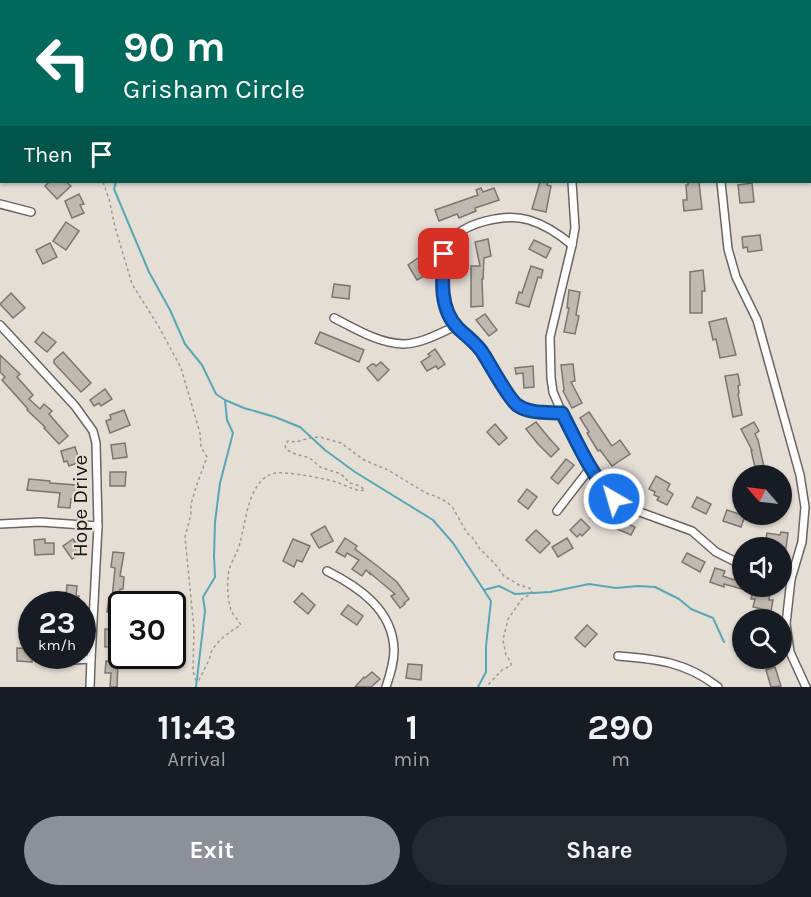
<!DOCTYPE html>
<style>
:root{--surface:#171b24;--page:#242831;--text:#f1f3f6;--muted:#9ea1a6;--accent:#8c9099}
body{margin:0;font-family:Karla,sans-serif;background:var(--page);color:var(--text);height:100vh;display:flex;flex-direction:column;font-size:22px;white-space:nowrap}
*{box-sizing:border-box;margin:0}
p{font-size:20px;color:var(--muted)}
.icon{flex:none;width:33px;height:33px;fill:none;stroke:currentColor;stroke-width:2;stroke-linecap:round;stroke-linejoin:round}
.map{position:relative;height:687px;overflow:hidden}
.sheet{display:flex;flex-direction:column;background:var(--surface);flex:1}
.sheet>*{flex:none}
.top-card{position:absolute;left:0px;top:0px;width:812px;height:183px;box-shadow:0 2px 4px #0004;background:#00695c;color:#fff;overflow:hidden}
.needle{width:39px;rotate:298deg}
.controls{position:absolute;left:732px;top:465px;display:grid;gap:12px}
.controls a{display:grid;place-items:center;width:60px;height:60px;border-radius:50%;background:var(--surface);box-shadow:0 2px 4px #0004;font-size:30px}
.speed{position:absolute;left:18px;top:591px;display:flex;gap:12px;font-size:30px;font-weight:700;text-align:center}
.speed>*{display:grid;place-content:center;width:78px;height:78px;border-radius:50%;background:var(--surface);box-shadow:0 2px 4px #0004;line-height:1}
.speed small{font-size:15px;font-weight:400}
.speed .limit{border:3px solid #111;border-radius:9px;background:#fff;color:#111}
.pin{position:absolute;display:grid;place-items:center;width:51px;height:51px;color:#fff;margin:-26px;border-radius:12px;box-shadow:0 3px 9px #0006}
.me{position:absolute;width:66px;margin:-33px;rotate:322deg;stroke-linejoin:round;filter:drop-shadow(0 0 4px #0008)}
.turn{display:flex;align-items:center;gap:21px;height:126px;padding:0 24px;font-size:27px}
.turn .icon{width:78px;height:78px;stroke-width:2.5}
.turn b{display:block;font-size:42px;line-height:51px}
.then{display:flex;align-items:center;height:57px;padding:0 24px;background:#0003;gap:12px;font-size:22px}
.eta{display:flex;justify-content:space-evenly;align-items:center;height:102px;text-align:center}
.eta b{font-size:36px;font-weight:700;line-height:42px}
.cta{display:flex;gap:12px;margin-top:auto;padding:12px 24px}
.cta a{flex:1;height:69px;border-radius:36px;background:var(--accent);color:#fff;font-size:24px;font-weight:700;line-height:69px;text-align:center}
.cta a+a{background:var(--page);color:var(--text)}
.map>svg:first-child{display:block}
</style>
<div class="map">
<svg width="811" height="687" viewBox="0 0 811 687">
<rect width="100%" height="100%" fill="#e5ded5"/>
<path fill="#a2c8af" d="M 0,0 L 277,0 L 274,2 L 2,2 L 1,38 L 0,37 Z"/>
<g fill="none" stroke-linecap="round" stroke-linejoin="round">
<g stroke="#57a7b9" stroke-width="2">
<path d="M 770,0 L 770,2"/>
<path d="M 324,2 L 327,0"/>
<path d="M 0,72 L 2,73"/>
<path d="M 810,157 L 811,165"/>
<path d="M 116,182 L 114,189 L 149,272 L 170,310 L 185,344 L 202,365 L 216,394 L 225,400 L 244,408 L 275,417 L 300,427 L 325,450 L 355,472 L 433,520 L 453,543 L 491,601 L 486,646 L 486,672 L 478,687"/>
<path d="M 484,590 L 499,586 L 515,594 L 550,592 L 589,584 L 616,588 L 638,586 L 655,587 L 679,599 L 691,609 L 713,618 L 724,642"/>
<path d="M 196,687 L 205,611 L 203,597 L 215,577 L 214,556 L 215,522 L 220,483 L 233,433 L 227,420 L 225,400"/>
</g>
</g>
<g fill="#c0b9b1" stroke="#7c766e" stroke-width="1.5">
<path d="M 49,182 L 66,182 L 71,186 L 57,199 L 45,186 Z"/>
<path d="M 540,182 L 548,182 L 547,185 L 551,186 L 546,212 L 532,209 Z"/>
<path d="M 688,182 L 699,182 L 702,209 L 684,211 L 683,200 L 687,200 L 686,185 L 688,185 Z"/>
<path d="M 752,183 L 754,202 L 740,203 L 738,185 Z"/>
<path d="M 481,188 L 483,192 L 494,188 L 499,200 L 475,208 L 476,211 L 459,218 L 457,214 L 439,221 L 435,210 L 478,195 L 476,190 Z"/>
<path d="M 79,194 L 84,204 L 80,205 L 84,213 L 72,218 L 65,201 Z"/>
<path d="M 66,222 L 79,231 L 66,250 L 53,241 Z"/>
<path d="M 760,235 L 762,250 L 748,252 L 747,247 L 743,248 L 742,237 Z"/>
<path d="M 488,239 L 491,256 L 484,258 L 483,279 L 482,279 L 483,306 L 471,307 L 471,266 L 480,266 L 475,242 Z"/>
<path d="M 534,240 L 551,248 L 546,258 L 529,249 Z"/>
<path d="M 50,243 L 57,257 L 43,264 L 36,250 Z"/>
<path d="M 418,258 L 428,274 L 417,280 L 408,265 Z"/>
<path d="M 531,266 L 543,270 L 541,278 L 538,277 L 529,307 L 516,303 L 519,292 L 522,293 Z"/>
<path d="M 703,270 L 705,291 L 702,291 L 702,313 L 690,313 L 690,272 Z"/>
<path d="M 334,284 L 350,286 L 349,299 L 332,297 Z"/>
<path d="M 569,290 L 580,292 L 576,315 L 579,316 L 575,334 L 564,332 L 569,308 L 567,308 Z"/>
<path d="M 11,293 L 25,308 L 13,318 L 0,304 Z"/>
<path d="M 485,314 L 497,330 L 489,336 L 476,320 Z"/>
<path d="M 726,318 L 736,355 L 720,358 L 716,339 L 713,340 L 709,322 Z"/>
<path d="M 43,332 L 56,342 L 47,352 L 35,342 Z"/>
<path d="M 320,332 L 364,350 L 359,362 L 315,343 Z"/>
<path d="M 435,349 L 445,364 L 438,369 L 436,366 L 427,371 L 421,362 L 430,356 L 428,354 Z"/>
<path d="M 63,352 L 91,383 L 81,392 L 54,363 L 54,360 Z"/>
<path d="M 0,355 L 20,374 L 17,377 L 33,395 L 29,399 L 40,409 L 44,404 L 52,411 L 49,414 L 68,436 L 59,444 L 44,428 L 45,427 L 27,410 L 28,409 L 2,380 L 5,377 L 0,372 Z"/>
<path d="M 381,362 L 389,370 L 378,381 L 367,368 L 372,364 L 374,364 L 376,366 Z"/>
<path d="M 573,364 L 575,381 L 571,382 L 582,403 L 572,408 L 563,391 L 564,390 L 561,365 Z"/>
<path d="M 533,366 L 534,387 L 524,388 L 523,373 L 516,374 L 515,368 Z"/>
<path d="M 738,374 L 740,385 L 738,386 L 739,393 L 738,394 L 742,415 L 733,417 L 725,376 Z"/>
<path d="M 105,389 L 112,399 L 101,406 L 99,403 L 94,406 L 90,400 Z"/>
<path d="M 124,410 L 130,425 L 110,433 L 106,421 L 111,419 L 110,415 Z"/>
<path d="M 589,412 L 612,446 L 620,440 L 630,454 L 612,466 L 600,450 L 598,451 L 587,433 L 589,432 L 580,418 Z"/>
<path d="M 536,422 L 549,438 L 559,449 L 551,457 L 538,444 L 526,429 Z"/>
<path d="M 754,422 L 759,431 L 755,434 L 758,440 L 766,476 L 757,476 L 751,450 L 752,450 L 741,429 Z"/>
<path d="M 495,424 L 507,438 L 499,445 L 487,432 Z"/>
<path d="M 125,443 L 127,457 L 113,459 L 111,445 Z"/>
<path d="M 75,447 L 80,462 L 69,466 L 67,461 L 64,462 L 61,451 Z"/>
<path d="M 566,459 L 574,465 L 558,484 L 551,478 Z"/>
<path d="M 110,472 L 126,472 L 125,486 L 110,486 Z"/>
<path d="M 656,476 L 670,484 L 667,490 L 673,494 L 667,505 L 657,500 L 659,497 L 654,495 L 655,492 L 649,489 Z"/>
<path d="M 29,479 L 50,481 L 50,483 L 76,485 L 75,500 L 71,499 L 70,508 L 58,507 L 60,493 L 27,490 Z"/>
<path d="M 527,489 L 537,497 L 528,509 L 518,501 Z"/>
<path d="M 697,497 L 711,504 L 706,514 L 692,507 Z"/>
<path d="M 594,508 L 604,512 L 605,508 L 615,512 L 614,517 L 635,527 L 631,535 L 610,526 L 590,518 Z"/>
<path d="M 727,510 L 745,516 L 741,527 L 723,521 Z"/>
<path d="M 581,519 L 590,528 L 582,536 L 580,534 L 577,537 L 570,530 Z"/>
<path d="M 325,526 L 333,541 L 319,548 L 311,534 Z"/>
<path d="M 536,530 L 550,543 L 540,553 L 526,540 Z"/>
<path d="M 781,532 L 788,533 L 786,548 L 765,545 L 767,533 L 780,535 Z"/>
<path d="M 345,538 L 357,546 L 355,549 L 380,568 L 397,582 L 409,599 L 404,603 L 405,604 L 400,608 L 391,596 L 395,594 L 370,573 L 370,574 L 366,570 L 362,576 L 352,569 L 359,560 L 347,553 L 345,557 L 336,552 Z"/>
<path d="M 567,538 L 573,548 L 558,557 L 552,547 Z"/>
<path d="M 45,539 L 45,543 L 54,543 L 54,554 L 35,555 L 34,540 Z"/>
<path d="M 73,539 L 75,542 L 79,539 L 84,546 L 80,549 L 82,552 L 72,559 L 63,546 Z"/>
<path d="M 293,539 L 310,546 L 302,562 L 297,560 L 294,567 L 283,561 Z"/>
<path d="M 113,552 L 124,553 L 120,576 L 124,577 L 123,589 L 120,589 L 118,613 L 107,612 L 109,598 L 112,599 L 115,568 L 111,567 Z"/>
<path d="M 687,553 L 705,562 L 700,572 L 682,562 Z"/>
<path d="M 715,568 L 725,571 L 723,576 L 734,580 L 736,574 L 742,576 L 742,586 L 771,586 L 769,600 L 773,600 L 771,611 L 753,607 L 755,599 L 751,599 L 753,592 L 724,584 L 724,587 L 710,582 Z"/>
<path d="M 67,585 L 77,586 L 76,596 L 79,596 L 78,604 L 65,604 Z"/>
<path d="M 302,593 L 315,605 L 308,614 L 294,602 Z"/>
<path d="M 348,605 L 363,616 L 357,625 L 341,614 Z"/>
<path d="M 587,625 L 597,634 L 585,647 L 575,638 Z"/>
<path d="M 105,629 L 118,629 L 119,646 L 105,647 Z"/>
<path d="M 17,648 L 32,649 L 32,662 L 17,661 Z"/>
<path d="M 106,661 L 118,661 L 117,687 L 110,687 L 111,673 L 105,673 Z"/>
<path d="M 408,664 L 422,665 L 421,680 L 406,678 Z"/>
<path d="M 775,667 L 781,686 L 771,687 L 766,670 Z"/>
<path d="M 372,672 L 380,679 L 371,687 L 355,687 L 364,677 L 365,678 Z"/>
</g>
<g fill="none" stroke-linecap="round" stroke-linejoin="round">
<g stroke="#6b655e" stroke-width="10">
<g id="street">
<path d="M 572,182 L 575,228 L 572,245 L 550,337 L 551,378 L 553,392 L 562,413 L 591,467 L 604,489 L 614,499 L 626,507 L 692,531 L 716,552 L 742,565"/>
<path d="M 721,182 L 728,249 L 736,277 L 757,320 L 800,475 L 805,507 L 802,542 L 791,579 L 786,624 L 790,652 L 806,687"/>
<path d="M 0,204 L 31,212"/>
<path d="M 334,318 C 356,329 378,343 403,344 C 421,344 440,333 456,326"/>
<path d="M 0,325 L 75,406 L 93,431 L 96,443 L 98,526 L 91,659 L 90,687"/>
<path d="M 562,413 C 547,412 530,414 517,405 C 509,399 499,380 494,371 C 490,365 487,357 482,351 C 472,338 456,330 449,314 C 442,300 442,284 443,269 C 444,260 444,251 449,243 C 463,222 506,213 529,220 C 546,225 559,234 572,245"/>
<path d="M 557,511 L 591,467"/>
<path d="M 0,524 L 40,522 L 98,526"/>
<path d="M 327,571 C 359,587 393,610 394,650 C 394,663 390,675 386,687"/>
<path d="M 782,577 L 791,579"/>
<path d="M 618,656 C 657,659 686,662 718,687"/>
<path d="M 55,661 L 91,659"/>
</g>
</g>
<g stroke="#9d9891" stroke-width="1.5" stroke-dasharray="3 3" stroke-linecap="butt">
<path d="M 184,2 L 187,0"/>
<path d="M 0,32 L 2,33"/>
<path d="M 0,128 L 2,128"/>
<path d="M 103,182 L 109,199 L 115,227 L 132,284 L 159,327 L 181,368 L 200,433 L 201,447 L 207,457 L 196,487 L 191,504 L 191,514 L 185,537 L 194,629 L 193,671 L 196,681 L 199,680 C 202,674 205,668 208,662 C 210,659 210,655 211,652 C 218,640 229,632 241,625 C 238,620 233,615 231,610 C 228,601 227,587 228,578 C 228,565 237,555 240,543 C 246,522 248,479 275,473 C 285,471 329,479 339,483 C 348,486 355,492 365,490 L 360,486 L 350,483 L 341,474 L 320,467 L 310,458 L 292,453 L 286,449 L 285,445 L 288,441 L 296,442 L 310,438 L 320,437 L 341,443 L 364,460 L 388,470 L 426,493 L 435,496 L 447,502 L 453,508 L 467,533 L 472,537 L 480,549 L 495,564 L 504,576 L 519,585 L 532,589 L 531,594 L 522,599 L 508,619 L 503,640 L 506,655 L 511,662 L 511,666 L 503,669 L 486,687"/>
</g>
<use href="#street" stroke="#fff" stroke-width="7"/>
</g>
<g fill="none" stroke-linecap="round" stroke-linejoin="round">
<g stroke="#114b97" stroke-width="15">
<path id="route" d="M 444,254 C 442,279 439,309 458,328 C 467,337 478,344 484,355 C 491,366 508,398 517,405 C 529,414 548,412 562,413 C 577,442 591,475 614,499"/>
</g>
<use href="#route" stroke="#1a73e8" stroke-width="10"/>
</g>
<g text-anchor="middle" stroke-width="4.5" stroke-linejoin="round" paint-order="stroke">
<g font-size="21" fill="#1a1814" stroke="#e5ded5">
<text transform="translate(80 506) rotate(-90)" y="7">Hope Drive</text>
</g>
</g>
</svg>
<div class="controls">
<a><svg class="needle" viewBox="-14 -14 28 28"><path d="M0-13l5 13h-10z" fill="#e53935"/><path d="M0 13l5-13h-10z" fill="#9ea1a6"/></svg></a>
<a><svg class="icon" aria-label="sound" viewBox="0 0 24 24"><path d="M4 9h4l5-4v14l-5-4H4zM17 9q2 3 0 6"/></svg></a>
<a><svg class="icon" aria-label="search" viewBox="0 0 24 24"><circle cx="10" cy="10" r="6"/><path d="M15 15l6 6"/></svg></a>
</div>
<div class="speed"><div>23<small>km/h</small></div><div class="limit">30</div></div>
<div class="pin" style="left:444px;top:254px;background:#d93025"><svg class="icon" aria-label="arrive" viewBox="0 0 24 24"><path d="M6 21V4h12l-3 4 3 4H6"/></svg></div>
<svg class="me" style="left:614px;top:499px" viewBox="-20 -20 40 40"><circle r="17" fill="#1a73e8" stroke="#fff" stroke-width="3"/><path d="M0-11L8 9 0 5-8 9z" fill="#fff"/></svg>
<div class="top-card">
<div class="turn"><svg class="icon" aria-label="left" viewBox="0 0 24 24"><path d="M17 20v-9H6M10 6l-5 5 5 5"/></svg><div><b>90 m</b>Grisham Circle</div></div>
<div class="then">Then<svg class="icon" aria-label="arrive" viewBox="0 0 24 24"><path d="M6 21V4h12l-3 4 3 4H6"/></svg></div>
</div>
</div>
<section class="sheet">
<div class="eta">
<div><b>11:43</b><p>Arrival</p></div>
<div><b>1</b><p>min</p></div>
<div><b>290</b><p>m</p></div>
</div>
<div class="cta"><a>Exit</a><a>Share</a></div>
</section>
